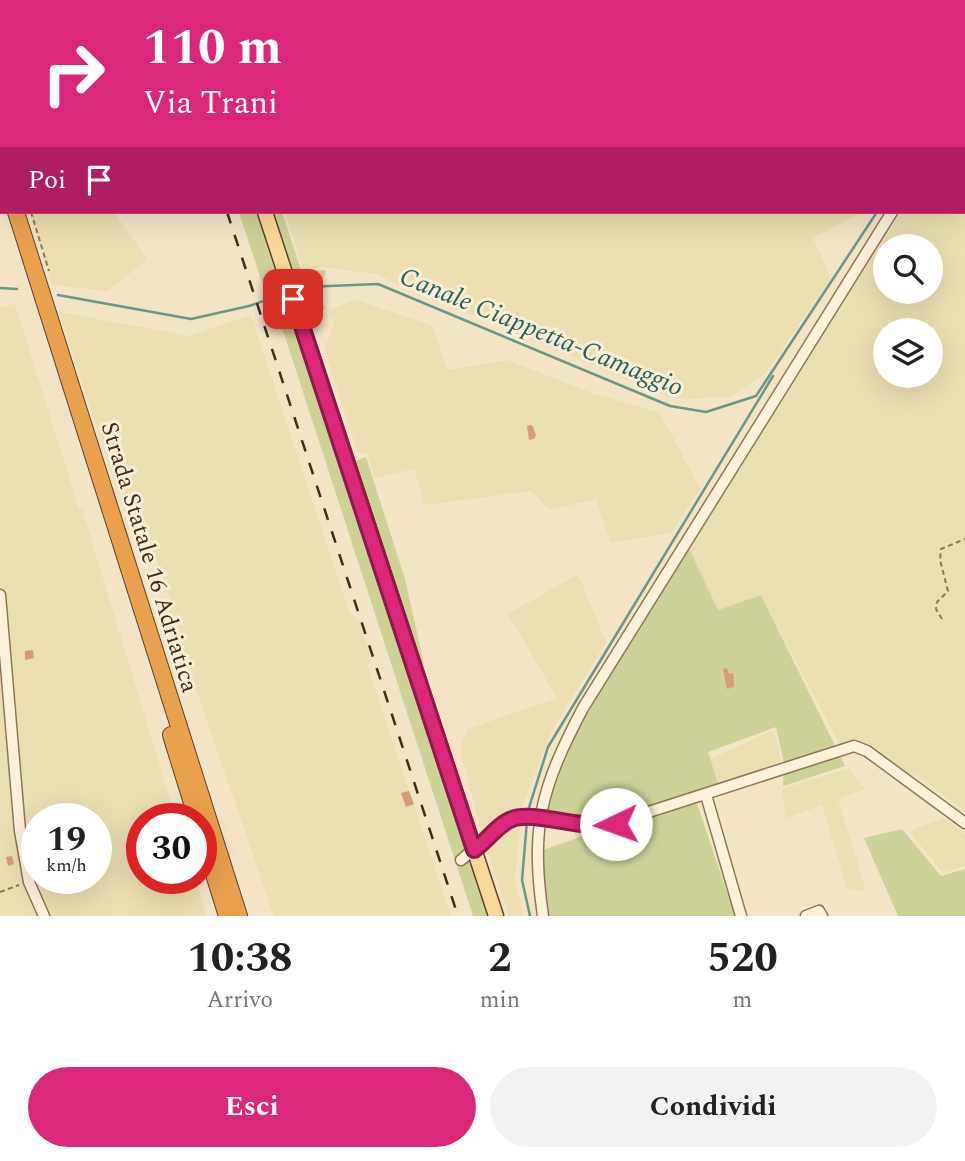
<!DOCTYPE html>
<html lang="it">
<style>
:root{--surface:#fff;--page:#f2f2f2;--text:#222;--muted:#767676;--accent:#db2777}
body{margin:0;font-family:Spectral,serif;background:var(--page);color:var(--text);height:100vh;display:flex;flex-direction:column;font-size:26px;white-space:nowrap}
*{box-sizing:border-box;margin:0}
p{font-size:23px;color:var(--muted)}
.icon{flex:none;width:38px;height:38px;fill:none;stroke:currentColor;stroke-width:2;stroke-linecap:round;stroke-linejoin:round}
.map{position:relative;height:916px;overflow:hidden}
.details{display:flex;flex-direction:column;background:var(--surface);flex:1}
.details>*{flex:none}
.hud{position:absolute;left:0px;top:0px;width:966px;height:214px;box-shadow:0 7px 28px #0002;background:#db2777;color:#fff;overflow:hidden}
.controls{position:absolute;left:873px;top:234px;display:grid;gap:14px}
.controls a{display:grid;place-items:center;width:70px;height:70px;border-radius:50%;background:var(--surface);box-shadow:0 7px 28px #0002;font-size:35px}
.speed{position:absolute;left:21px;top:803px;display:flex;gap:14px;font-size:35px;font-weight:700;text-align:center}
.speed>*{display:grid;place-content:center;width:91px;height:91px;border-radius:50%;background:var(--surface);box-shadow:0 7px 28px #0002;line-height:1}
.speed small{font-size:18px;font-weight:400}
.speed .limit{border:10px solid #d22;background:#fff;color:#111}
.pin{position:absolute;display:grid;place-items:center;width:60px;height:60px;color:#fff;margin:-30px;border-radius:14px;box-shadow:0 4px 10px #0006}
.me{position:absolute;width:77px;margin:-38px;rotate:267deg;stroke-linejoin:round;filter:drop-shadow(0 0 5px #0008)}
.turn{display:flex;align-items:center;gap:24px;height:147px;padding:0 28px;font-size:32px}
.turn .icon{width:91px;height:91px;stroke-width:2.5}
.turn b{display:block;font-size:49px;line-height:60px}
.then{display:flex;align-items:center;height:66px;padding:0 28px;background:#0003;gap:14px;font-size:26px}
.eta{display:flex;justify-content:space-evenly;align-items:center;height:119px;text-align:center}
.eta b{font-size:42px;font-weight:700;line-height:49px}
.cta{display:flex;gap:14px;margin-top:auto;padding:14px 28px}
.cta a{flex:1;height:80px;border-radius:42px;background:var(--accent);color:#fff;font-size:28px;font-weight:700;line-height:80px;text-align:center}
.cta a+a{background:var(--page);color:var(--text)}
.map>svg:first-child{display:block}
</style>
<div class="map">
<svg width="965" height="916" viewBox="0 0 965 916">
<rect width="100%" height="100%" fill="#f3e4c5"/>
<g fill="#eadfb1" fill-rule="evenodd">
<path d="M 0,0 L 142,0 L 143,2 L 2,2 L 2,121 Z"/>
<path d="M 223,0 L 927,0 L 928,2 L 224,2 Z"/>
<path d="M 965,111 L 965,811 L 915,774 L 910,778 L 866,754 L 842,749 L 761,595 L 718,610 L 689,548 L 901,212 L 964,212 ZM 886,247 L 931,247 L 931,292 L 886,292 ZM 886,331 L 931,331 L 931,376 L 886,376 Z"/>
<path d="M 30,212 L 114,212 L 147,259 L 108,291 L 52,285 Z"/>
<path d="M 285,212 L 863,212 L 813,238 L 831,278 L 765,374 L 730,397 L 682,399 L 668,397 L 375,274 L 322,267 L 302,267 Z"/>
<path d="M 356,300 L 432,325 L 448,370 L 507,360 L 595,394 L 660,413 L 700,489 L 671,533 L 610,543 L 596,499 L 549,510 L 531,491 L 425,505 L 414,469 L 375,478 L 367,454 L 358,453 L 324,350 L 334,324 L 329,310 Z"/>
<path d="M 15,304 L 79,509 L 82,509 L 176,819 L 142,819 L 142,878 L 195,879 L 207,916 L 0,916 L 0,307 ZM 37,819 L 96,819 L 96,878 L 37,878 Z"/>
<path d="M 59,312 L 190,336 L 251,315 L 350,614 L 359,621 L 372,661 L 367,664 L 451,916 L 274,916 L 167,605 L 171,603 L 166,586 L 135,502 L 118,493 Z"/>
<path d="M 578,574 L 606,642 L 552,730 L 522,807 L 515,879 L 523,916 L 509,916 L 482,835 L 460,748 L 468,729 L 557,698 L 508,614 Z"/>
<path d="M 774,730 L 782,766 L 721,789 L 710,759 Z"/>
<path d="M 849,768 L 865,789 L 838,799 L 866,891 L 847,888 L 822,805 L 786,818 L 782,789 Z"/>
<path d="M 944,818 L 965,834 L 965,866 L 943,873 L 909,831 Z"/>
</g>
<g fill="#cdd397">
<path d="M 239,212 L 282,212 L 301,270 L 326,270 L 323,279 L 265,292 Z"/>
<path d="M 319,290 L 325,309 L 295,323 L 344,466 L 366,457 L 405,579 L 424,664 L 408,669 L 490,916 L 473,916 L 277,312 Z"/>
<path d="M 689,548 L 718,610 L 761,595 L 845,766 L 783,786 L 784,763 L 776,727 L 708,752 L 719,786 L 694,795 L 735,916 L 547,916 L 540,851 L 586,835 L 547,814 C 571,716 636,632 689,548 Z"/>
<path d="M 902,829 L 941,876 L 965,869 L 965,916 L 898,916 L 864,838 Z"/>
</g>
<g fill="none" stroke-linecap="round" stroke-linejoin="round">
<g stroke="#6c968a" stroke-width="2.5">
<path d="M 964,75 L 965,74"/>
<path d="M 0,288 L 17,289"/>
<path d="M 296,290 L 305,287 L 378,284 L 670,406 L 706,412 L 756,396 L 877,212"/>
<path d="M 58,295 L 191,319 L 249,306 L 287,293"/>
<path d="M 527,814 L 548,747 L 773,376"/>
<path d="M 527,821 L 522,880 L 530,916"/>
</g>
</g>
<g fill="#d59c77">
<path d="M 532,425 L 536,435 L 534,439 L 529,440 L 527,426 Z"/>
<path d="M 33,650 L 34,658 L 25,660 L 25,651 Z"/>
<path d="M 727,668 L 729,674 L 733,673 L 734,681 L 734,687 L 727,689 L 723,669 Z"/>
<path d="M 409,791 L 414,804 L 406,807 L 401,793 Z"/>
<path d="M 12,856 L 14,864 L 8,866 L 6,857 Z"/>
</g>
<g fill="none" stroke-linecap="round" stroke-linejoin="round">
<g stroke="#917558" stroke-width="13">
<g id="minor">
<path d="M 933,0 L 934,2"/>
<path d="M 964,60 L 965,61"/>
<path d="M 964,96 L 965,95"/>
<path d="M 0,595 L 20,831 L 29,882 L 44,916"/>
<path d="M 706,795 L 741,916"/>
<path d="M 461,860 L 503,824 L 521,816 L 602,827 L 854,746 L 867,751 L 965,823"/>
<path d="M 543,916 C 530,826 541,788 583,708 L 892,212"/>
<path d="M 806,916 L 819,911 L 822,916"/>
</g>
</g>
<g stroke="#5e432d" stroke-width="17">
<g id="major">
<path d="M 195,0 L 195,2"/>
<path d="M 265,212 L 496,916"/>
</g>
</g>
<g stroke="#5e432d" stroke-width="18">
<g id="highway">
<path d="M 0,160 L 2,166"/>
<path d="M 0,191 L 2,196"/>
<path d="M 16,212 L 239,916"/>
<path d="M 171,735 L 197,819"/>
<path d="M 201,833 L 227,916"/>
</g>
</g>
<g stroke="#917558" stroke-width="2" stroke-dasharray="5 3.5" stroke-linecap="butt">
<path d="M 339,0 L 340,2"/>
<path d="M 0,112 L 2,116"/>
<path d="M 31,212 L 49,271"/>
<path d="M 942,619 L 936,609 L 937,602 L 948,591 L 940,560 L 941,549 L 965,539"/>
<path d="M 0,892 L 19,885"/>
</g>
<use href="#minor" stroke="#fcf1da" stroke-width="10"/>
<use href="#major" stroke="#f9d99a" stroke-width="14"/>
<use href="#highway" stroke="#eaa14e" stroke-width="16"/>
<g stroke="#3f2d1e" stroke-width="2.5" stroke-dasharray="12 12" stroke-linecap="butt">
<path d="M 164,0 L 164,2"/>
<path d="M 227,212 L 458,916"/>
</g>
</g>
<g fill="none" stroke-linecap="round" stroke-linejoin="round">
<g stroke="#8e194d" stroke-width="18">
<path id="route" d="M 293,299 L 474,850 C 487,841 498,824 512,819 C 533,810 585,831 616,824"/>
</g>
<use href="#route" stroke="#db2777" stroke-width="12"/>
</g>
<g text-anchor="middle" stroke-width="6" stroke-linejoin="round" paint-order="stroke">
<g font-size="24" fill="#3f2d1e" stroke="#f9eed5">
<text transform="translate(150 557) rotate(73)" y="8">Strada Statale 16 Adriatica</text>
</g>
<g font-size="26" font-style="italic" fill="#2b605c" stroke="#f9eed5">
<text transform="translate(542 331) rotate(22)" y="9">Canale Ciappetta-Camaggio</text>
</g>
</g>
</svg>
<div class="controls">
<a><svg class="icon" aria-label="search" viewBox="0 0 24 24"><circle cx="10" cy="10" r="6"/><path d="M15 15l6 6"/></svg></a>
<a><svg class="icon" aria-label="layers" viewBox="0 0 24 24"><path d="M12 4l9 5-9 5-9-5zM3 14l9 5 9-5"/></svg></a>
</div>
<div class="speed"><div>19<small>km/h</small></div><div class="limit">30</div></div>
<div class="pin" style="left:293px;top:299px;background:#d93025"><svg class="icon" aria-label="arrive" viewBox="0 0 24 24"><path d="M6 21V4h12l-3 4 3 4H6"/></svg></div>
<svg class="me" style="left:616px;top:824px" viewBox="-20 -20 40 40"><circle r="19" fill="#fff"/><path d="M0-13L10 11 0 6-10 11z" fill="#db2777"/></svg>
<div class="hud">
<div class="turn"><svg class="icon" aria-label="right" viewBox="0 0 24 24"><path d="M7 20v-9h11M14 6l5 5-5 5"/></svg><div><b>110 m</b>Via Trani</div></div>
<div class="then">Poi<svg class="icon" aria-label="arrive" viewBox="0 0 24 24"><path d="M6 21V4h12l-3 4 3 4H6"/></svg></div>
</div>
</div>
<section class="details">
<div class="eta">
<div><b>10:38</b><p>Arrivo</p></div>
<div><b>2</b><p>min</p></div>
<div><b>520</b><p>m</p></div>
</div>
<div class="cta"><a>Esci</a><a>Condividi</a></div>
</section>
